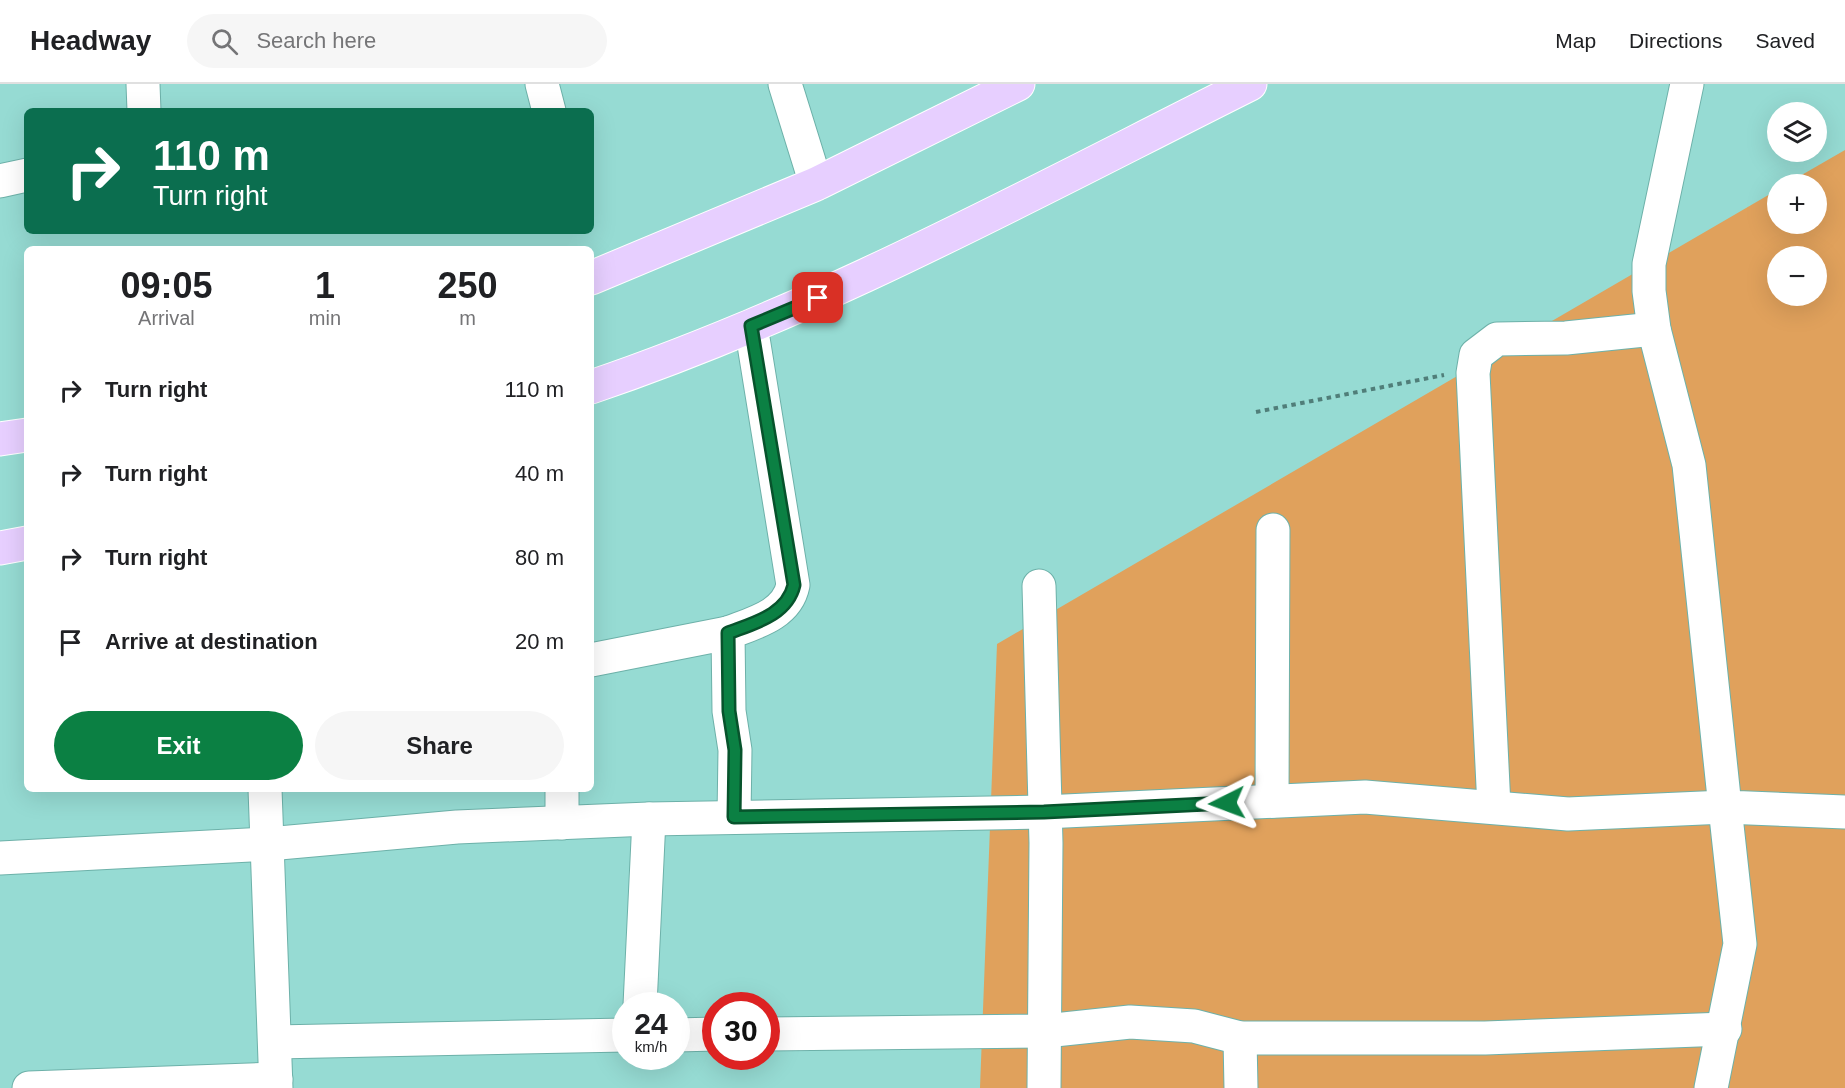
<!DOCTYPE html>
<meta charset="utf-8">
<style>
:root{--surface:#fff;--page:#f6f6f6;--text:#202124;--muted:#757577;--line:#e0e0e0;--accent:#0b8043}
body{margin:0;font-family:Arial,sans-serif;background:var(--page);color:var(--text);height:100vh;display:flex;flex-direction:column;font-size:22px;white-space:nowrap}
*{box-sizing:border-box;margin:0}
p{font-size:20px;color:var(--muted)}
.icon{flex:none;width:33px;height:33px;fill:none;stroke:currentColor;stroke-width:2;stroke-linecap:round;stroke-linejoin:round}
.map{position:relative;flex:1;overflow:hidden}
.sheet{position:absolute;left:24px;top:162px;width:570px;height:546px;display:flex;flex-direction:column;background:var(--surface);border-radius:9px;box-shadow:0 6px 24px #0002}
.sheet>*{flex:none}
.guide{position:absolute;left:24px;top:24px;width:570px;height:126px;border-radius:9px;box-shadow:0 6px 24px #0002;background:#0b6e4f;color:#fff;overflow:hidden}
.controls{position:absolute;left:1767px;top:18px;display:grid;gap:12px}
.controls a{display:grid;place-items:center;width:60px;height:60px;border-radius:50%;background:var(--surface);box-shadow:0 6px 24px #0002;font-size:30px}
.speed{position:absolute;left:612px;top:908px;display:flex;gap:12px;font-size:30px;font-weight:700;text-align:center}
.speed>*{display:grid;place-content:center;width:78px;height:78px;border-radius:50%;background:var(--surface);box-shadow:0 6px 24px #0002;line-height:1}
.speed small{font-size:15px;font-weight:400}
.speed .limit{border:9px solid #d22;background:#fff;color:#111}
.pin{position:absolute;display:grid;place-items:center;width:51px;height:51px;color:#fff;margin:-26px;border-radius:12px;box-shadow:0 3px 9px #0006}
.me{position:absolute;width:66px;margin:-33px;rotate:267deg;stroke-linejoin:round;filter:drop-shadow(0 0 4px #0008)}
.turn{display:flex;align-items:center;gap:21px;height:126px;padding:0 30px;font-size:27px}
.turn .icon{width:78px;height:78px;stroke-width:2.5}
.turn b{display:block;font-size:42px;line-height:51px}
.eta{display:flex;justify-content:space-evenly;align-items:center;height:102px;text-align:center}
.eta b{font-size:36px;font-weight:700;line-height:42px}
.action{display:flex;gap:12px;margin-top:auto;padding:12px 30px}
.action a{flex:1;height:69px;border-radius:36px;background:var(--accent);color:#fff;font-size:24px;font-weight:700;line-height:69px;text-align:center}
.action a+a{background:var(--page);color:var(--text)}
ul{padding:0;list-style:none}
li{display:flex;align-items:center;gap:18px;height:84px;padding:0 30px}
li div{flex:1}
li b{display:block;font-size:22px}
li em{font-style:normal}
header{display:flex;align-items:center;gap:36px;box-sizing:border-box;height:84px;padding:0 30px;background:var(--surface);border-bottom:2px solid var(--line)}
header strong{font-size:28px}
nav{display:flex;gap:33px;margin-inline-start:auto;font-size:21px}
.search{width:420px;height:54px;background:var(--page);display:flex;align-items:center;gap:15px;box-sizing:border-box;padding:0 21px;border-radius:33px;color:var(--muted);font-size:22px}
.map>svg:first-child{display:block}
</style>
<header>
<strong>Headway</strong>
<div class="search"><svg class="icon" aria-label="search" viewBox="0 0 24 24"><circle cx="10" cy="10" r="6"/><path d="M15 15l6 6"/></svg>Search here</div>
<nav><a>Map</a><a>Directions</a><a>Saved</a></nav>
</header>
<div class="map">
<svg width="1845" height="1004" viewBox="0 0 1845 1004">
<rect width="100%" height="100%" fill="#96dbd3"/>
<path fill="#e0a15c" fill-rule="evenodd" d="M 1845,66 L 1845,1004 L 980,1004 L 997,560 L 1777,106 L 1778,140 L 1816,140 L 1816,100 L 1786,100 ZM 1778,172 L 1816,172 L 1816,212 L 1778,212 Z"/>
<g fill="none" stroke-linecap="round" stroke-linejoin="round">
<g stroke="#6db1a9" stroke-width="35">
<g id="minor">
<path d="M 143,0 L 144,27"/>
<path d="M 542,0 L 549,27"/>
<path d="M 785,0 L 816,100"/>
<path d="M 1687,0 L 1649,180 L 1649,207 L 1654,245 L 1689,381 L 1725,723 L 1845,728"/>
<path d="M 0,97 L 27,91"/>
<path d="M 1039,502 L 1046,759 L 1044,1004"/>
<path d="M 591,576 L 728,549"/>
<path d="M 265,705 L 276,1004"/>
<path d="M 562,705 L 562,739"/>
<path d="M 1272,717 L 1273,446"/>
<path d="M 1494,723 L 1473,289 L 1476,271 L 1497,255 L 1566,254 L 1654,245"/>
<path d="M 734,733 L 735,666 L 729,627 L 728,549 C 754,539 787,531 793,501 L 751,242"/>
<path d="M 0,774 L 268,760 L 457,743 L 649,735 L 1044,728 L 1365,713 L 1568,730 L 1725,723 L 1740,860 L 1711,1004"/>
<path d="M 640,921 L 649,735"/>
<path d="M 766,950 L 1045,947 L 1130,938 L 1194,942 L 1240,954 L 1485,954 L 1725,945"/>
<path d="M 676,951 L 716,950"/>
<path d="M 1240,954 L 1241,1004"/>
<path d="M 275,958 L 626,951"/>
<path d="M 29,1004 L 276,995"/>
</g>
</g>
<g stroke="#fff" stroke-width="35">
<g id="major">
<path d="M 591,194 L 816,100 L 1018,0"/>
<path d="M 591,303 C 821,225 1034,108 1250,0"/>
<path d="M 0,355 L 27,351"/>
<path d="M 0,464 L 27,459"/>
</g>
</g>
<path stroke="#507e79" stroke-width="4" stroke-dasharray="4.5 4.5" stroke-linecap="butt" d="M 1256,328 L 1444,291"/>
<use href="#minor" stroke="#fff" stroke-width="33"/>
<use href="#major" stroke="#e7cfff" stroke-width="33"/>
</g>
<g fill="none" stroke-linecap="round" stroke-linejoin="round">
<g stroke="#07532c" stroke-width="15">
<path id="route" d="M 818,214 L 751,242 L 794,501 C 787,531 754,539 728,549 L 729,627 L 735,666 L 734,733 L 1044,728 L 1227,719"/>
</g>
<use href="#route" stroke="#0b8043" stroke-width="10"/>
</g>
</svg>
<div class="controls">
<a><svg class="icon" aria-label="layers" viewBox="0 0 24 24"><path d="M12 4l9 5-9 5-9-5zM3 14l9 5 9-5"/></svg></a>
<a>+</a>
<a>−</a>
</div>
<div class="speed"><div>24<small>km/h</small></div><div class="limit">30</div></div>
<div class="pin" style="left:818px;top:214px;background:#d93025"><svg class="icon" aria-label="arrive" viewBox="0 0 24 24"><path d="M6 21V4h12l-3 4 3 4H6"/></svg></div>
<svg class="me" style="left:1227px;top:719px" viewBox="-20 -20 40 40"><path d="M0-17L14 15 0 8-14 15z" fill="#0b8043" stroke="#fff" stroke-width="4"/></svg>
<div class="guide">
<div class="turn"><svg class="icon" aria-label="right" viewBox="0 0 24 24"><path d="M7 20v-9h11M14 6l5 5-5 5"/></svg><div><b>110 m</b>Turn right</div></div>
</div>
<section class="sheet">
<div class="eta">
<div><b>09:05</b><p>Arrival</p></div>
<div><b>1</b><p>min</p></div>
<div><b>250</b><p>m</p></div>
</div>
<ul>
<li><svg class="icon" aria-label="right" viewBox="0 0 24 24"><path d="M7 20v-9h11M14 6l5 5-5 5"/></svg><div><b>Turn right</b></div><em>110 m</em></li>
<li><svg class="icon" aria-label="right" viewBox="0 0 24 24"><path d="M7 20v-9h11M14 6l5 5-5 5"/></svg><div><b>Turn right</b></div><em>40 m</em></li>
<li><svg class="icon" aria-label="right" viewBox="0 0 24 24"><path d="M7 20v-9h11M14 6l5 5-5 5"/></svg><div><b>Turn right</b></div><em>80 m</em></li>
<li><svg class="icon" aria-label="arrive" viewBox="0 0 24 24"><path d="M6 21V4h12l-3 4 3 4H6"/></svg><div><b>Arrive at destination</b></div><em>20 m</em></li>
</ul>
<div class="action"><a>Exit</a><a>Share</a></div>
</section>
</div>
